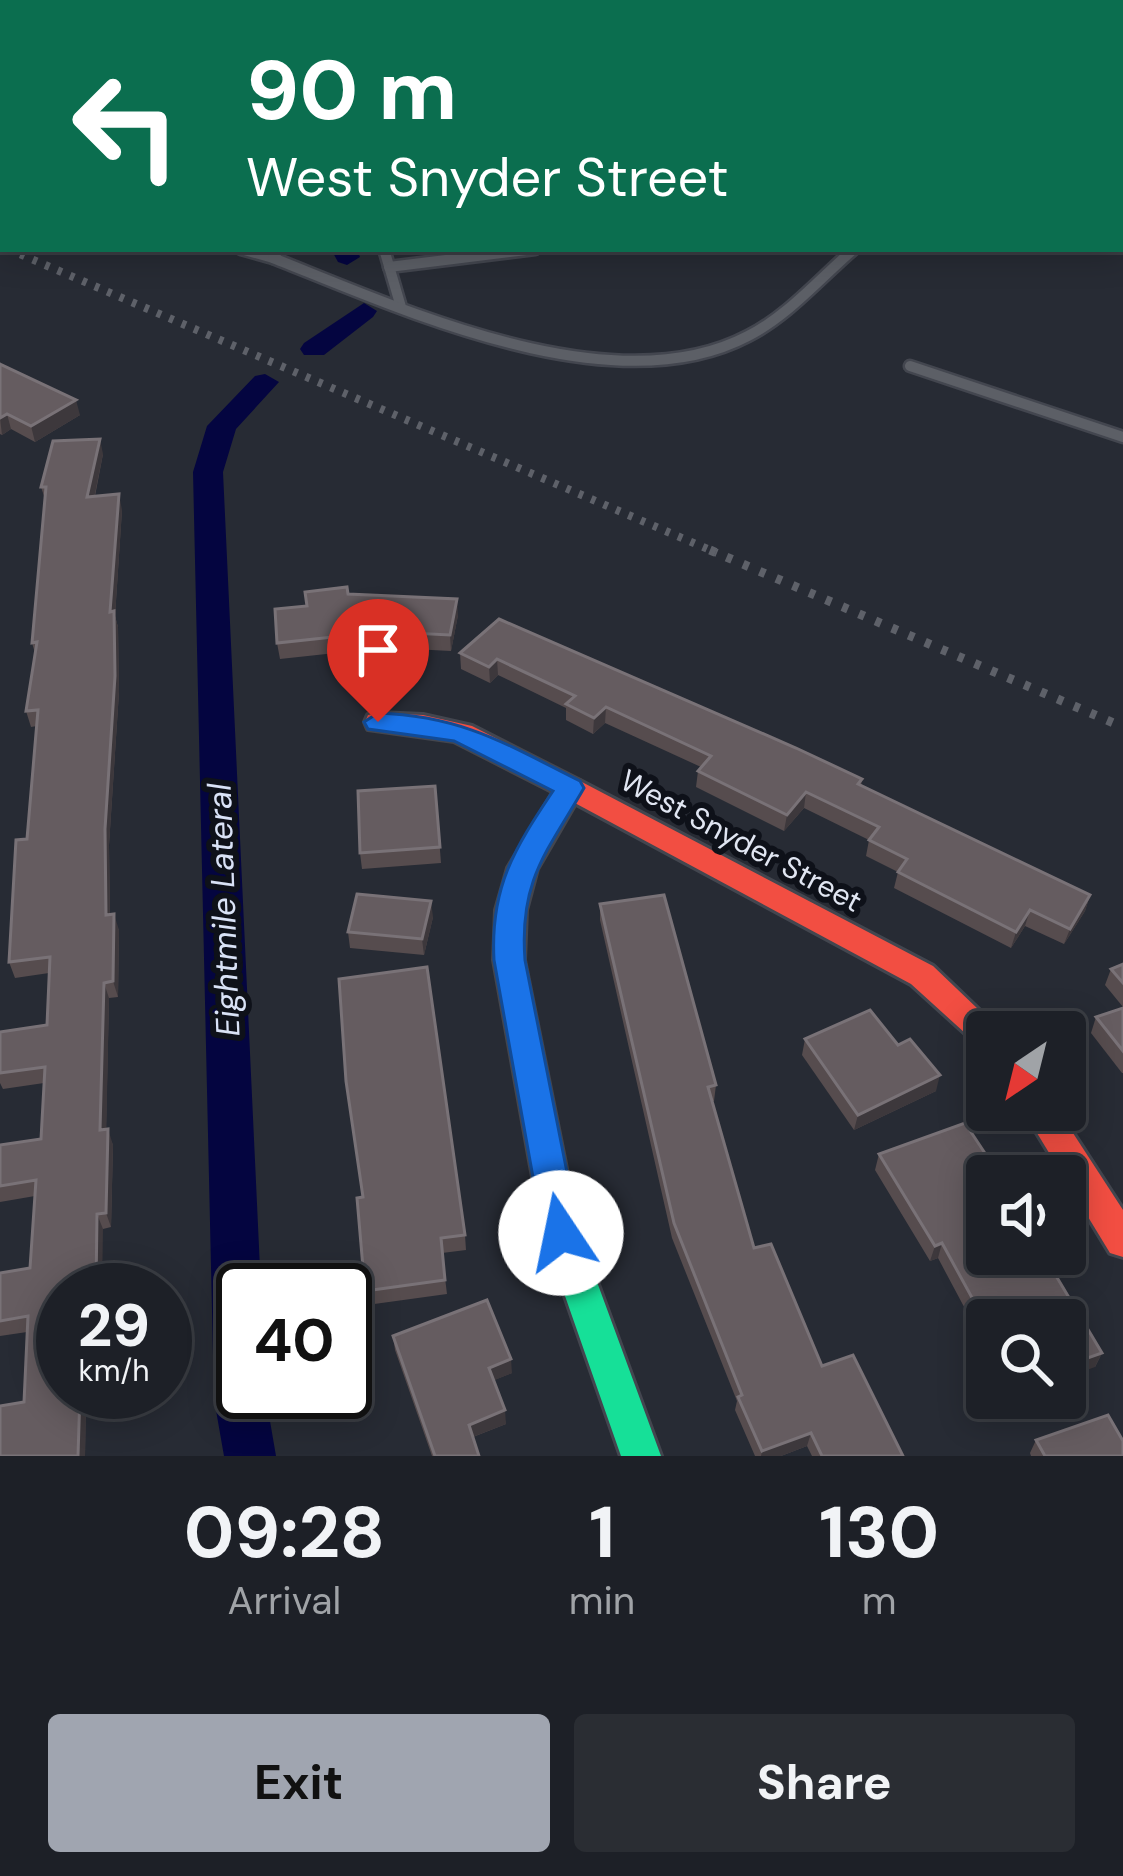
<!DOCTYPE html>
<style>
:root{--surface:#1d2027;--page:#2a2d33;--text:#f1f3f6;--muted:#a0a3a7;--line:#3b3e44;--accent:#a0a5b0}
body{margin:0;font-family:"DM Sans",sans-serif;background:var(--page);color:var(--text);height:100vh;display:flex;flex-direction:column;font-size:45px;white-space:nowrap}
*{box-sizing:border-box;margin:0}
p{font-size:39px;color:var(--muted)}
.icon{flex:none;width:66px;height:66px;fill:none;stroke:currentColor;stroke-width:2;stroke-linecap:round;stroke-linejoin:round}
.map{position:relative;height:1456px;overflow:hidden}
.drawer{display:flex;flex-direction:column;background:var(--surface);flex:1}
.drawer>*{flex:none}
.banner{position:absolute;left:0px;top:0px;width:1125px;height:252px;box-shadow:0 6px 30px #0003,0 0 0 3px var(--line);background:#0b6e4f;color:#fff;overflow:hidden}
.needle{width:78px;rotate:215deg}
.tools{position:absolute;left:966px;top:1011px;display:grid;gap:24px}
.tools a{display:grid;place-items:center;width:120px;height:120px;border-radius:12px;background:var(--surface);box-shadow:0 6px 30px #0003,0 0 0 3px var(--line);font-size:60px}
.speed{position:absolute;left:36px;top:1263px;display:flex;gap:24px;font-size:60px;font-weight:700;text-align:center}
.speed>*{display:grid;place-content:center;width:156px;height:156px;border-radius:50%;background:var(--surface);box-shadow:0 6px 30px #0003,0 0 0 3px var(--line);line-height:1}
.speed small{font-size:30px;font-weight:400}
.speed .limit{border:6px solid #111;border-radius:18px;background:#fff;color:#111}
.pin{position:absolute;display:grid;place-items:center;width:102px;height:102px;color:#fff;margin:-123px -51px;border-radius:50% 50% 50% 0;rotate:-45deg;box-shadow:0 0 12px #0007}
.pin .icon{rotate:45deg}
.me{position:absolute;width:132px;margin:-66px;rotate:349deg;stroke-linejoin:round;filter:drop-shadow(0 0 9px #0008)}
.turn{display:flex;align-items:center;gap:42px;height:252px;padding:0 48px;font-size:54px}
.turn .icon{width:156px;height:156px;stroke-width:2.5}
.turn b{display:block;font-size:84px;line-height:102px}
.eta{display:flex;justify-content:space-evenly;align-items:center;height:204px;text-align:center}
.eta b{font-size:72px;font-weight:700;line-height:84px}
.cta{display:flex;gap:24px;margin-top:auto;padding:24px 48px}
.cta a{flex:1;height:138px;border-radius:12px;background:var(--accent);color:#111;font-size:48px;font-weight:700;line-height:138px;text-align:center}
.cta a+a{background:var(--page);color:var(--text)}
.map>svg:first-child{display:block}
</style>
<div class="map">
<svg width="1123" height="1456" viewBox="0 0 1123 1456">
<rect width="100%" height="100%" fill="#272b34"/>
<g fill="none" stroke-linecap="round" stroke-linejoin="round">
<g fill="#040540" fill-rule="evenodd">
<path d="M 233,0 L 253,0 L 254,3 L 234,3 Z"/>
<path d="M 331,249 L 357,249 L 360,257 L 347,265 L 338,262 Z"/>
<path d="M 364,303 L 377,311 L 373,317 L 324,355 L 304,355 L 300,349 L 304,343 Z"/>
<path d="M 265,374 L 279,382 L 236,429 L 223,472 L 261,1290 L 243,1290 L 243,1392 L 265,1392 L 276,1456 L 224,1456 L 214,1399 L 193,472 L 207,426 L 255,376 Z"/>
</g>
<g stroke="#43464f" stroke-width="12">
<g id="lane-far1">
<path d="M 557,3 L 579,1"/>
<path d="M 761,3 L 766,0"/>
</g>
</g>
<g stroke="#43464f" stroke-width="15">
<g id="lane">
<path d="M 241,249 L 273,258 L 279,249"/>
<path d="M 384,249 L 401,307"/>
<path d="M 273,258 C 402,309 613,407 748,336 C 788,316 820,278 854,249"/>
<path d="M 389,267 L 535,249"/>
<path d="M 910,366 L 1123,437"/>
</g>
</g>
<g stroke="#43464f" stroke-width="6">
<path id="fast" d="M 570,778 L 580,781 L 584,788 L 537,869 L 526,910 L 524,960 L 579,1233 L 661,1456 L 621,1456 L 543,1233 L 494,960 L 496,910 L 508,868 L 560,781 Z"/>
</g>
<g stroke="#43464f" stroke-width="6">
<g id="jam">
<path d="M 378,713 L 423,715 L 472,726 L 580,781 L 933,966 L 1002,1032 L 987,1032 L 987,1047 L 976,1043 L 911,984 L 560,795 L 454,741 L 368,729 L 365,722 L 368,715 Z"/>
<path d="M 1023,1110 L 1058,1110 L 1123,1210 L 1123,1257 L 1110,1253 Z"/>
</g>
</g>
<use href="#lane-far1" stroke="#5c5f66" stroke-width="9"/>
<use href="#lane" stroke="#5c5f66" stroke-width="10"/>
<use href="#fast" fill="#16e098" fill-rule="evenodd"/>
<use href="#jam" fill="#f24e42" fill-rule="evenodd"/>
<path stroke="#5e6169" stroke-width="8" stroke-dasharray="4.5 9" stroke-linecap="butt" d="M 8,249 L 717,553"/>
<path stroke="#5e6169" stroke-width="9" stroke-dasharray="6 12" stroke-linecap="butt" d="M 710,550 L 1123,727"/>
</g>
<g fill="#564c4e">
<path d="M 0,364 L 80,415 L 35,442 L 11,429 L 2,435 L 0,434 Z"/>
<path d="M 103,454 L 95,496 L 122,510 L 115,616 L 118,627 L 119,692 L 109,845 L 110,915 L 119,930 L 118,997 L 109,998 L 106,1130 L 113,1145 L 111,1227 L 103,1229 L 63,1290 L 86,1392 L 85,1456 L 0,1456 L 24,1402 L 27,1332 L 0,1336 L 0,1273 L 30,1268 L 35,1196 L 0,1202 L 0,1145 L 41,1139 L 44,1083 L 3,1089 L 0,1083 L 0,1032 L 47,1025 L 49,973 L 15,978 L 9,962 L 27,839 L 37,726 L 31,727 L 26,711 L 35,653 L 32,643 L 45,499 L 41,487 Z"/>
<path d="M 348,594 L 458,615 L 451,651 L 353,646 L 354,651 L 280,659 L 277,643 L 307,606 Z"/>
<path d="M 499,619 L 862,779 L 861,786 L 1090,895 L 1085,911 L 1064,944 L 1025,926 L 1011,948 L 894,888 L 898,872 L 866,856 L 869,840 L 804,808 L 784,831 L 696,787 L 698,771 L 701,767 L 605,723 L 593,734 L 566,720 L 566,708 L 498,675 L 490,683 L 461,669 L 460,653 Z"/>
<path d="M 435,786 L 441,863 L 362,869 L 360,853 Z"/>
<path d="M 600,904 L 716,1085 L 714,1101 L 712,1101 L 754,1248 L 822,1366 L 903,1456 L 812,1456 L 807,1446 L 781,1456 L 755,1456 L 735,1410 L 737,1401 L 672,1238 L 600,920 Z"/>
<path d="M 433,917 L 424,955 L 350,948 L 348,932 Z"/>
<path d="M 1123,964 L 1123,1007 L 1105,985 L 1111,969 Z"/>
<path d="M 1123,1008 L 1123,1073 L 1122,1073 L 1091,1033 L 1096,1017 Z"/>
<path d="M 805,1039 L 898,1045 L 936,1091 L 854,1130 L 802,1055 Z"/>
<path d="M 879,1154 L 987,1176 L 987,1194 L 984,1195 L 987,1254 L 1102,1353 L 1095,1367 L 987,1320 L 987,1350 L 938,1258 L 930,1261 L 875,1170 Z"/>
<path d="M 363,1197 L 465,1235 L 466,1250 L 442,1253 L 447,1294 L 367,1305 L 365,1291 Z"/>
<path d="M 393,1336 L 512,1373 L 494,1380 L 506,1424 L 473,1437 L 479,1456 L 432,1456 L 395,1350 Z"/>
<path d="M 1036,1440 L 1123,1456 L 1031,1456 L 1030,1453 Z"/>
</g>
<g fill="#3d383c">
<path d="M 76,400 L 80,415 L 35,442 L 31,426 Z"/>
<path d="M 7,414 L 11,429 L 2,435 L 0,418 Z"/>
<path d="M 100,439 L 103,454 L 91,513 L 87,497 Z"/>
<path d="M 119,494 L 122,510 L 115,616 L 118,627 L 119,692 L 109,845 L 110,931 L 106,915 L 105,829 L 110,612 Z"/>
<path d="M 457,599 L 458,615 L 451,651 L 450,635 Z"/>
<path d="M 497,659 L 498,675 L 490,683 L 489,667 Z"/>
<path d="M 606,707 L 605,723 L 593,734 L 594,718 Z"/>
<path d="M 806,792 L 804,808 L 784,831 L 787,815 Z"/>
<path d="M 1090,895 L 1085,911 L 1064,944 L 1070,929 Z"/>
<path d="M 431,901 L 433,917 L 424,955 L 422,939 Z"/>
<path d="M 1030,910 L 1025,926 L 1011,948 L 1016,932 Z"/>
<path d="M 114,914 L 119,930 L 118,997 L 113,981 Z"/>
<path d="M 104,983 L 109,998 L 106,1146 L 100,1130 Z"/>
<path d="M 940,1075 L 936,1091 L 854,1130 L 858,1115 Z"/>
<path d="M 108,1129 L 113,1145 L 111,1227 L 106,1213 Z"/>
<path d="M 987,1180 L 987,1194 L 972,1199 L 977,1184 Z"/>
<path d="M 97,1214 L 103,1229 L 102,1290 L 96,1290 Z"/>
<path d="M 942,1243 L 938,1258 L 930,1261 L 935,1246 Z"/>
<path d="M 1102,1353 L 1095,1367 L 1065,1378 L 1065,1366 Z"/>
<path d="M 511,1359 L 512,1373 L 490,1382 L 489,1368 Z"/>
<path d="M 80,1392 L 86,1392 L 85,1456 L 78,1456 Z"/>
<path d="M 505,1410 L 506,1424 L 470,1438 L 469,1425 Z"/>
<path d="M 811,1433 L 807,1446 L 781,1456 L 761,1456 L 762,1451 Z"/>
</g>
<g fill="#655c60" stroke="#797277" stroke-width="3">
<path d="M 77,0 L 158,0 L 160,3 L 78,3 Z"/>
<path d="M 0,66 L 3,66 L 2,113 L 0,102 Z"/>
<path d="M 0,364 L 76,400 L 31,426 L 7,414 L 0,418 Z"/>
<path d="M 100,439 L 87,497 L 119,494 L 110,612 L 114,611 L 115,676 L 105,829 L 106,915 L 114,914 L 113,981 L 104,983 L 100,1130 L 108,1129 L 106,1213 L 97,1214 L 96,1290 L 63,1290 L 63,1392 L 80,1392 L 78,1456 L 0,1456 L 0,1406 L 24,1402 L 28,1316 L 0,1321 L 0,1273 L 30,1268 L 36,1180 L 0,1186 L 0,1145 L 41,1139 L 45,1067 L 0,1073 L 0,1032 L 47,1025 L 50,957 L 9,962 L 16,840 L 27,839 L 38,710 L 26,711 L 37,642 L 32,643 L 46,487 L 41,487 L 53,441 Z"/>
<path d="M 347,587 L 348,594 L 457,599 L 450,635 L 351,630 L 352,635 L 277,643 L 275,609 L 307,606 L 305,592 Z"/>
<path d="M 499,619 L 796,748 L 862,779 L 858,784 L 1090,895 L 1070,929 L 1030,910 L 1016,932 L 898,872 L 907,859 L 869,840 L 879,827 L 806,792 L 787,815 L 698,771 L 711,756 L 606,707 L 594,718 L 566,704 L 575,696 L 497,659 L 489,667 L 460,653 Z"/>
<path d="M 435,786 L 440,847 L 360,853 L 358,791 Z"/>
<path d="M 357,894 L 431,901 L 422,939 L 348,932 Z"/>
<path d="M 664,895 L 716,1085 L 708,1087 L 754,1248 L 771,1244 L 822,1366 L 853,1355 L 903,1456 L 822,1456 L 811,1433 L 762,1451 L 738,1397 L 742,1395 L 674,1223 L 600,904 Z"/>
<path d="M 1123,964 L 1123,983 L 1111,969 Z"/>
<path d="M 427,967 L 465,1235 L 441,1238 L 445,1280 L 365,1291 L 357,1198 L 363,1197 L 346,1081 L 339,979 Z"/>
<path d="M 1123,1008 L 1123,1051 L 1096,1017 Z"/>
<path d="M 870,1010 L 898,1045 L 910,1039 L 940,1075 L 858,1115 L 805,1039 Z"/>
<path d="M 965,1123 L 1000,1176 L 987,1176 L 987,1180 L 977,1184 L 987,1200 L 987,1254 L 1021,1254 L 1023,1258 L 1034,1254 L 1043,1254 L 1102,1353 L 1065,1366 L 1065,1320 L 987,1320 L 987,1325 L 942,1243 L 935,1246 L 879,1154 Z"/>
<path d="M 487,1300 L 511,1359 L 489,1368 L 505,1410 L 469,1425 L 479,1456 L 435,1456 L 393,1336 Z"/>
<path d="M 1108,1415 L 1123,1441 L 1123,1456 L 1045,1456 L 1036,1440 Z"/>
</g>
<path fill="#1a73e8" stroke="#114b97" stroke-width="3" d="M 378,713 C 463,716 506,744 580,781 L 584,788 C 547,852 519,880 525,960 L 579,1233 L 574,1244 L 561,1249 L 548,1244 L 543,1233 L 494,960 C 490,888 514,849 553,791 L 454,741 L 368,729 L 364,722 Z"/>
<g text-anchor="middle" stroke-width="12" stroke-linejoin="round" paint-order="stroke">
<g font-size="30" fill="#e1e6f2" stroke="#0e1119">
<text transform="translate(741 841) rotate(28)" y="10">West Snyder Street</text>
</g>
<g font-size="33" font-style="italic" fill="#d9e2f6" stroke="#0e1119">
<text transform="translate(223 910) rotate(-92)" y="12">Eightmile Lateral</text>
</g>
</g>
</svg>
<div class="tools">
<a><svg class="needle" viewBox="-14 -14 28 28"><path d="M0-13l5 13h-10z" fill="#e53935"/><path d="M0 13l5-13h-10z" fill="#a0a3a7"/></svg></a>
<a><svg class="icon" aria-label="sound" viewBox="0 0 24 24"><path d="M4 9h4l5-4v14l-5-4H4zM17 9q2 3 0 6"/></svg></a>
<a><svg class="icon" aria-label="search" viewBox="0 0 24 24"><circle cx="10" cy="10" r="6"/><path d="M15 15l6 6"/></svg></a>
</div>
<div class="speed"><div>29<small>km/h</small></div><div class="limit">40</div></div>
<div class="pin" style="left:378px;top:722px;background:#d93025"><svg class="icon" aria-label="arrive" viewBox="0 0 24 24"><path d="M6 21V4h12l-3 4 3 4H6"/></svg></div>
<svg class="me" style="left:561px;top:1233px" viewBox="-20 -20 40 40"><circle r="19" fill="#fff"/><path d="M0-13L10 11 0 6-10 11z" fill="#1a73e8"/></svg>
<div class="banner">
<div class="turn"><svg class="icon" aria-label="left" viewBox="0 0 24 24"><path d="M17 20v-9H6M10 6l-5 5 5 5"/></svg><div><b>90 m</b>West Snyder Street</div></div>
</div>
</div>
<section class="drawer">
<div class="eta">
<div><b>09:28</b><p>Arrival</p></div>
<div><b>1</b><p>min</p></div>
<div><b>130</b><p>m</p></div>
</div>
<div class="cta"><a>Exit</a><a>Share</a></div>
</section>
